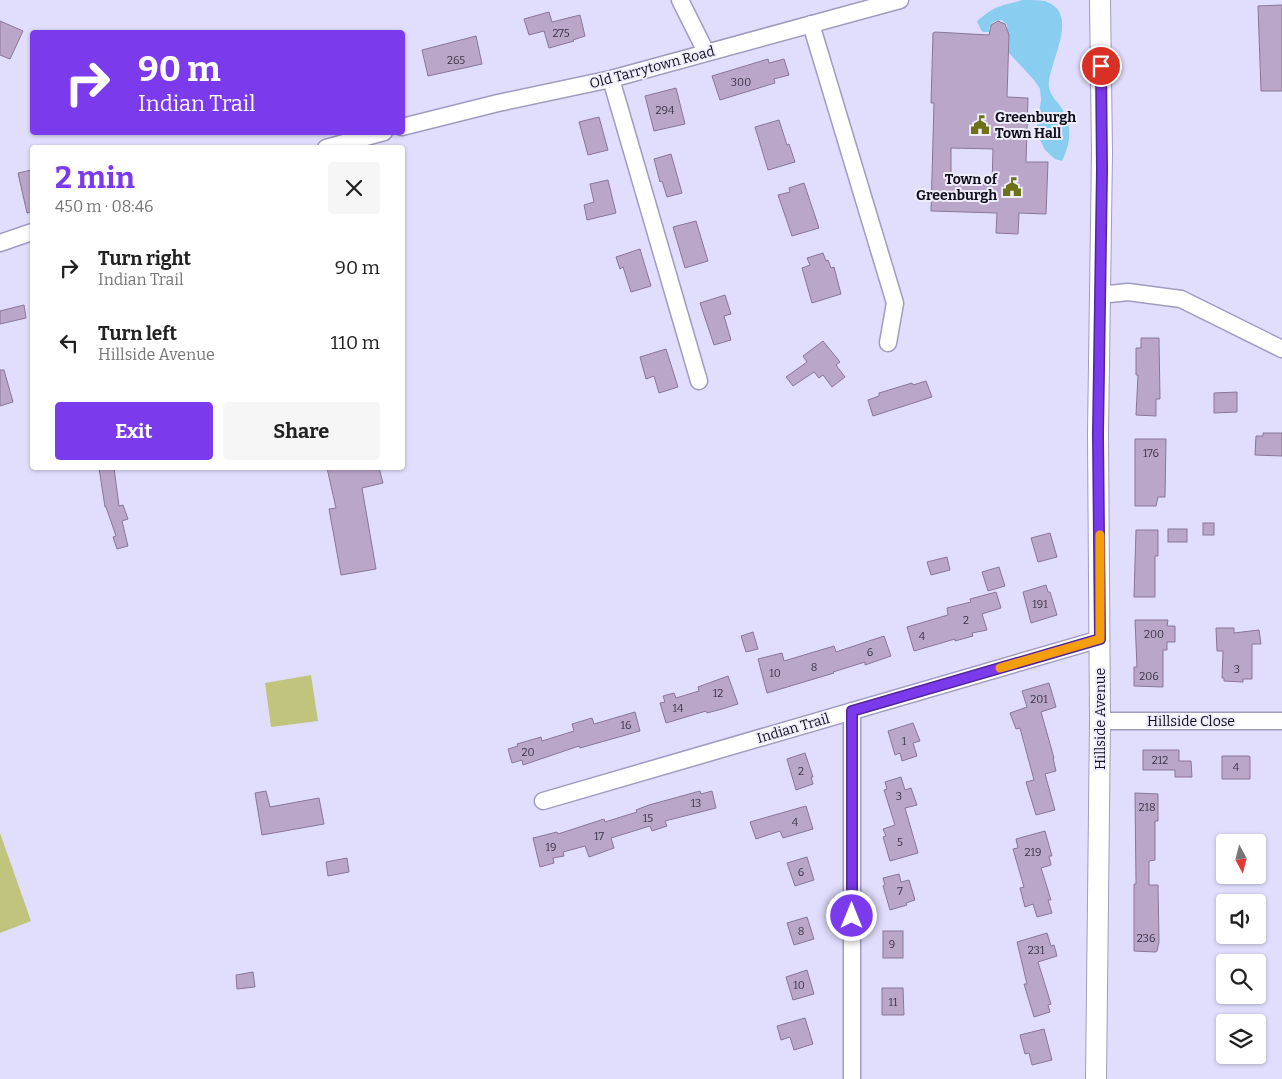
<!DOCTYPE html>
<meta charset="utf-8">
<style>
:root{--surface:#fff;--page:#f6f6f6;--text:#222;--muted:#767676;--accent:#7c3aed}
body{margin:0;font-family:Bitter,serif;background:var(--page);color:var(--text);height:100vh;display:flex;flex-direction:column;font-size:19px;white-space:nowrap}
*{box-sizing:border-box;margin:0}
p{font-size:16px;color:var(--muted)}
.icon{flex:none;width:28px;height:28px;fill:none;stroke:currentColor;stroke-width:2;stroke-linecap:round;stroke-linejoin:round}
.map{position:relative;flex:1;overflow:hidden}
.drawer{position:absolute;left:30px;top:145px;width:375px;height:325px;display:flex;flex-direction:column;background:var(--surface);border-radius:5px;box-shadow:0 1px 4px #0004}
.drawer>*{flex:none}
.guide{position:absolute;left:30px;top:30px;width:375px;height:105px;border-radius:5px;box-shadow:0 1px 4px #0004;background:#7c3aed;color:#fff;overflow:hidden}
.needle{width:32px;rotate:173deg}
.controls{position:absolute;left:1216px;top:834px;display:grid;gap:10px}
.controls a{display:grid;place-items:center;width:50px;height:50px;border-radius:5px;background:var(--surface);box-shadow:0 1px 4px #0004;font-size:25px}
.pin{position:absolute;display:grid;place-items:center;width:42px;height:42px;color:#fff;margin:-21px;border:2px solid #fff;border-radius:50%;box-shadow:0 1px 5px #0007}
.me{position:absolute;width:55px;margin:-28px;rotate:0deg;stroke-linejoin:round;filter:drop-shadow(0 0 4px #0008)}
.turn{display:flex;align-items:center;gap:18px;height:105px;padding:0 25px;font-size:22px}
.turn .icon{width:65px;height:65px;stroke-width:2.5}
.turn b{display:block;font-size:35px;line-height:42px}
.round{display:grid;place-items:center;flex:none;width:52px;height:52px;border-radius:5px;background:var(--page)}
.head{display:flex;align-items:center;justify-content:space-between;height:85px;padding:0 25px}
h1{font-size:30px;font-weight:700;line-height:38px;color:var(--accent)}
.primary-button{display:flex;gap:10px;margin-top:auto;padding:10px 25px}
.primary-button a{flex:1;height:58px;border-radius:5px;background:var(--accent);color:#fff;font-size:20px;font-weight:700;line-height:58px;text-align:center}
.primary-button a+a{background:var(--page);color:var(--text)}
ul{padding:0;list-style:none}
li{display:flex;align-items:center;gap:15px;height:75px;padding:0 25px}
li div{flex:1}
li b{display:block;font-size:19px}
li em{font-style:normal}
.map>svg:first-child{display:block}
</style>
<div class="map">
<svg width="1282" height="1079" viewBox="0 0 1282 1079">
<rect width="100%" height="100%" fill="#e1defd"/>
<g fill="#c0c47c">
<path d="M 311,675 L 318,721 L 271,727 L 265,683 Z"/>
<path d="M 0,833 L 31,921 L 0,933 Z"/>
</g>
<path fill="#89cef1" d="M 1022,0 C 1029,0 1039,0 1045,1 C 1074,11 1059,43 1053,65 C 1051,72 1048,79 1049,87 C 1050,94 1054,98 1058,103 C 1073,122 1072,140 1062,161 L 1055,159 L 1045,150 L 1036,132 L 1041,100 L 1040,89 L 1034,80 L 1009,53 L 1007,25 L 1002,20 C 995,20 988,23 989,32 L 983,32 L 981,30 L 977,21 C 983,16 990,10 998,7 C 1005,4 1014,3 1022,0 Z"/>
<g fill="#baa6c8" stroke="#897697" fill-rule="evenodd">
<path d="M 1282,5 L 1282,91 L 1261,91 L 1258,6 Z"/>
<path d="M 549,12 L 552,22 L 580,15 L 585,36 L 573,40 L 574,41 L 549,48 L 544,31 L 529,35 L 524,19 Z"/>
<path d="M 0,21 L 23,31 L 10,59 L 0,55 Z"/>
<path d="M 998,21 L 1005,24 L 1009,35 L 1007,97 L 1028,98 L 1026,162 L 1048,162 L 1046,214 L 1019,213 L 1018,234 L 996,233 L 997,213 L 931,211 L 934,103 L 931,103 L 933,33 L 935,32 L 989,35 L 991,25 ZM 951,148 L 993,149 L 992,185 L 951,184 Z"/>
<path d="M 476,36 L 482,64 L 428,76 L 422,50 Z"/>
<path d="M 768,59 L 769,63 L 784,59 L 789,75 L 774,79 L 775,83 L 720,100 L 712,76 Z"/>
<path d="M 676,88 L 685,124 L 654,131 L 645,96 Z"/>
<path d="M 599,117 L 608,150 L 588,155 L 579,122 Z"/>
<path d="M 779,120 L 787,145 L 789,144 L 795,162 L 768,170 L 755,127 Z"/>
<path d="M 671,154 L 682,193 L 667,197 L 662,181 L 660,182 L 654,159 Z"/>
<path d="M 32,170 L 32,212 L 27,213 L 18,173 Z"/>
<path d="M 608,180 L 616,213 L 587,220 L 584,205 L 594,202 L 590,184 Z"/>
<path d="M 804,183 L 819,228 L 792,236 L 778,195 L 790,192 L 789,188 Z"/>
<path d="M 696,221 L 708,261 L 685,268 L 673,227 Z"/>
<path d="M 640,249 L 651,286 L 631,292 L 623,267 L 620,269 L 616,257 Z"/>
<path d="M 823,253 L 826,261 L 828,260 L 831,268 L 834,267 L 841,294 L 812,303 L 802,268 L 810,265 L 807,258 Z"/>
<path d="M 725,295 L 731,314 L 724,316 L 731,340 L 714,345 L 700,303 Z"/>
<path d="M 24,305 L 26,318 L 0,324 L 0,311 Z"/>
<path d="M 1141,338 L 1159,338 L 1160,399 L 1156,399 L 1156,416 L 1136,415 L 1138,375 L 1136,375 L 1136,348 L 1141,348 Z"/>
<path d="M 823,341 L 840,362 L 836,365 L 845,377 L 832,387 L 823,375 L 819,378 L 814,372 L 793,386 L 786,377 L 807,362 L 803,356 Z"/>
<path d="M 666,349 L 678,387 L 659,393 L 654,376 L 646,379 L 640,357 Z"/>
<path d="M 0,370 L 4,370 L 13,402 L 0,406 Z"/>
<path d="M 926,381 L 932,397 L 873,416 L 868,400 L 879,396 L 879,393 L 912,383 L 913,385 Z"/>
<path d="M 1237,392 L 1237,412 L 1214,413 L 1214,393 Z"/>
<path d="M 1263,433 L 1282,433 L 1282,456 L 1255,455 L 1256,436 L 1263,436 Z"/>
<path d="M 1135,439 L 1166,439 L 1165,497 L 1158,497 L 1156,506 L 1135,506 Z"/>
<path d="M 99,468 L 114,468 L 119,506 L 123,505 L 128,519 L 122,521 L 128,546 L 117,549 L 113,537 L 116,536 L 106,507 L 105,507 Z"/>
<path d="M 327,468 L 379,468 L 383,483 L 362,488 L 376,569 L 341,575 L 329,509 L 336,508 Z"/>
<rect x="1203" y="523" width="11" height="12"/>
<rect x="1168" y="529" width="19" height="13"/>
<path d="M 1136,530 L 1158,530 L 1158,556 L 1155,556 L 1155,597 L 1134,597 Z"/>
<path d="M 1050,533 L 1057,557 L 1038,562 L 1031,538 Z"/>
<path d="M 947,557 L 950,570 L 931,575 L 927,562 Z"/>
<path d="M 999,567 L 1005,586 L 988,591 L 982,572 Z"/>
<path d="M 1046,585 L 1048,592 L 1050,592 L 1057,615 L 1031,623 L 1023,592 Z"/>
<path d="M 996,592 L 1001,608 L 982,614 L 987,630 L 972,633 L 973,636 L 955,641 L 955,639 L 914,651 L 907,627 L 948,615 L 947,608 L 971,602 L 970,599 Z"/>
<path d="M 1135,620 L 1168,620 L 1167,626 L 1175,626 L 1175,642 L 1167,642 L 1167,650 L 1163,650 L 1163,687 L 1134,686 L 1134,667 L 1137,667 Z"/>
<path d="M 1216,628 L 1234,628 L 1234,633 L 1259,630 L 1261,644 L 1252,644 L 1252,679 L 1243,679 L 1243,682 L 1224,681 L 1224,678 L 1222,678 L 1223,651 L 1217,651 Z"/>
<path d="M 753,632 L 758,649 L 746,652 L 741,636 Z"/>
<path d="M 884,636 L 891,656 L 865,665 L 865,662 L 833,672 L 834,673 L 767,693 L 758,659 L 782,653 L 784,661 L 834,646 L 836,652 Z"/>
<path d="M 728,676 L 738,704 L 722,709 L 707,713 L 706,711 L 666,723 L 660,703 L 665,702 L 663,696 L 674,693 L 676,698 L 699,691 L 698,687 Z"/>
<path d="M 1049,683 L 1056,707 L 1041,712 L 1054,758 L 1053,758 L 1056,771 L 1045,774 L 1055,810 L 1036,815 L 1026,782 L 1034,780 L 1020,728 L 1016,729 L 1010,713 L 1027,707 L 1022,691 Z"/>
<path d="M 635,712 L 640,731 L 580,748 L 579,746 L 523,765 L 522,760 L 512,763 L 508,749 L 518,746 L 517,744 L 541,737 L 542,741 L 574,731 L 572,724 L 592,718 L 594,724 Z"/>
<path d="M 913,723 L 920,741 L 913,743 L 917,756 L 902,761 L 900,753 L 895,755 L 888,731 Z"/>
<path d="M 1143,750 L 1179,750 L 1179,761 L 1191,761 L 1192,777 L 1175,777 L 1175,770 L 1143,770 Z"/>
<path d="M 805,753 L 813,777 L 811,777 L 813,784 L 796,790 L 787,759 Z"/>
<path d="M 1222,756 L 1249,756 L 1250,757 L 1250,779 L 1222,779 Z"/>
<path d="M 901,777 L 905,790 L 911,788 L 917,805 L 905,808 L 918,853 L 890,861 L 883,837 L 886,836 L 883,829 L 895,825 L 884,790 L 887,789 L 885,782 Z"/>
<path d="M 266,791 L 270,807 L 319,798 L 324,824 L 262,835 L 255,793 Z"/>
<path d="M 700,791 L 701,794 L 712,791 L 716,808 L 665,821 L 667,826 L 652,831 L 650,826 L 611,838 L 614,848 L 589,857 L 585,846 L 563,852 L 564,856 L 553,858 L 554,863 L 540,867 L 533,838 L 557,832 L 558,834 L 604,819 L 605,822 L 637,812 L 636,810 L 649,805 Z"/>
<path d="M 1135,793 L 1158,794 L 1158,821 L 1155,821 L 1155,860 L 1149,861 L 1149,885 L 1158,885 L 1159,942 L 1157,951 L 1155,952 L 1134,951 L 1134,884 L 1136,884 Z"/>
<path d="M 806,806 L 813,829 L 783,838 L 780,831 L 756,839 L 750,822 Z"/>
<path d="M 1045,831 L 1052,856 L 1049,856 L 1051,865 L 1041,868 L 1051,900 L 1048,900 L 1052,913 L 1037,917 L 1033,904 L 1025,907 L 1020,888 L 1024,887 L 1013,849 L 1018,848 L 1016,839 Z"/>
<path d="M 807,857 L 814,880 L 795,886 L 787,863 Z"/>
<path d="M 347,858 L 349,872 L 328,876 L 326,862 Z"/>
<path d="M 899,874 L 901,882 L 909,880 L 915,900 L 906,903 L 907,905 L 890,910 L 883,886 L 885,885 L 883,878 Z"/>
<path d="M 807,917 L 814,939 L 794,945 L 787,923 Z"/>
<rect x="883" y="931" width="20" height="27"/>
<path d="M 1047,933 L 1051,946 L 1054,945 L 1057,956 L 1038,962 L 1051,1004 L 1048,1005 L 1050,1012 L 1034,1017 L 1024,984 L 1027,984 L 1017,942 Z"/>
<path d="M 807,970 L 814,994 L 793,1000 L 786,977 Z"/>
<path d="M 253,972 L 255,987 L 237,989 L 236,975 Z"/>
<path d="M 882,988 L 903,988 L 904,1015 L 882,1015 Z"/>
<path d="M 805,1018 L 813,1044 L 794,1050 L 790,1037 L 781,1040 L 777,1026 Z"/>
<path d="M 1044,1029 L 1052,1060 L 1032,1065 L 1029,1053 L 1025,1054 L 1020,1035 Z"/>
</g>
<g fill="none" stroke-linecap="round" stroke-linejoin="round">
<g stroke="#a09bc0" stroke-width="19">
<g id="minor">
<path d="M 680,0 L 706,52"/>
<path d="M 811,24 L 895,303 L 888,343"/>
<path d="M 611,79 L 699,381"/>
<path d="M 402,127 L 498,103 L 611,79 L 900,0"/>
<path d="M 326,148 L 384,132"/>
<path d="M 0,243 L 32,232"/>
<path d="M 1100,295 L 1128,292 L 1181,299 L 1282,349"/>
<path d="M 852,711 L 852,1079"/>
<path d="M 1100,721 L 1282,721"/>
<path d="M 543,801 L 1100,639"/>
</g>
</g>
<g stroke="#a09bc0" stroke-width="22">
<path id="major" d="M 1096,1079 L 1100,721 L 1098,434 L 1102,152 L 1100,0"/>
</g>
<use href="#minor" stroke="#fff" stroke-width="16"/>
<use href="#major" stroke="#fff" stroke-width="20"/>
</g>
<g fill="none" stroke-linecap="round" stroke-linejoin="round">
<g stroke="#51269a" stroke-width="12">
<path id="route" d="M 852,916 L 852,711 L 1100,639 L 1098,434 L 1102,170 L 1101,66"/>
</g>
<use href="#route" stroke="#7c3aed" stroke-width="9"/>
<path stroke="#f59e0b" stroke-width="9" d="M 1000,668 L 1100,639 L 1100,535"/>
</g>
<defs>
<g id="civic-bare" transform="scale(1.5)"><path d="M-.6-6.5H3V-4.5H.6V-3L4-1V1h2V6H-6V1h2V-1L-.6-3ZM-1.2 2.5V6h2.4V2.5Z" fill="#6e7116" stroke="#efedfd" stroke-width="2.5" paint-order="stroke"/></g>
</defs>
<g fill-rule="evenodd">
<use href="#civic-bare" x="980" y="125"/>
<use href="#civic-bare" x="1012" y="187"/>
</g>
<g text-anchor="middle" stroke-width="4" stroke-linejoin="round" paint-order="stroke">
<g font-size="11" fill="#3b3547">
<text x="561" y="37">275</text>
<text x="456" y="64">265</text>
<text x="741" y="86">300</text>
<text x="665" y="114">294</text>
<text x="1151" y="457">176</text>
<text x="1040" y="608">191</text>
<text x="966" y="624">2</text>
<text x="1154" y="638">200</text>
<text x="922" y="640">4</text>
<text x="870" y="656">6</text>
<text x="814" y="671">8</text>
<text x="1237" y="673">3</text>
<text x="775" y="677">10</text>
<text x="1149" y="680">206</text>
<text x="718" y="697">12</text>
<text x="1039" y="703">201</text>
<text x="678" y="712">14</text>
<text x="626" y="729">16</text>
<text x="904" y="745">1</text>
<text x="528" y="756">20</text>
<text x="1160" y="764">212</text>
<text x="1236" y="771">4</text>
<text x="801" y="775">2</text>
<text x="899" y="800">3</text>
<text x="696" y="807">13</text>
<text x="1147" y="811">218</text>
<text x="648" y="822">15</text>
<text x="795" y="826">4</text>
<text x="599" y="840">17</text>
<text x="900" y="846">5</text>
<text x="551" y="851">19</text>
<text x="1033" y="856">219</text>
<text x="801" y="876">6</text>
<text x="900" y="895">7</text>
<text x="801" y="935">8</text>
<text x="1146" y="942">236</text>
<text x="892" y="948">9</text>
<text x="1036" y="954">231</text>
<text x="799" y="989">10</text>
<text x="893" y="1006">11</text>
</g>
<g font-size="14" fill="#110f1c" stroke="#efedfd">
<text transform="translate(652 67) rotate(-15)" y="5">Old Tarrytown Road</text>
<text transform="translate(1100 719) rotate(-90)" y="5">Hillside Avenue</text>
<text x="1191" y="726">Hillside Close</text>
<text transform="translate(793 728) rotate(-16)" y="5">Indian Trail</text>
</g>
<g font-size="14" font-weight="bold" fill="#110f1c" stroke="#efedfd" text-anchor="start">
<text x="995" y="122">Greenburgh<tspan x="995" dy="16">Town Hall</tspan></text>
<text x="997" y="184" text-anchor="end">Town of<tspan x="997" dy="16">Greenburgh</tspan></text>
</g>
</g>
</svg>
<div class="controls">
<a><svg class="needle" viewBox="-14 -14 28 28"><path d="M0-13l5 13h-10z" fill="#e53935"/><path d="M0 13l5-13h-10z" fill="#767676"/></svg></a>
<a><svg class="icon" aria-label="sound" viewBox="0 0 24 24"><path d="M4 9h4l5-4v14l-5-4H4zM17 9q2 3 0 6"/></svg></a>
<a><svg class="icon" aria-label="search" viewBox="0 0 24 24"><circle cx="10" cy="10" r="6"/><path d="M15 15l6 6"/></svg></a>
<a><svg class="icon" aria-label="layers" viewBox="0 0 24 24"><path d="M12 4l9 5-9 5-9-5zM3 14l9 5 9-5"/></svg></a>
</div>
<div class="pin" style="left:1101px;top:66px;background:#d93025"><svg class="icon" aria-label="arrive" viewBox="0 0 24 24"><path d="M6 21V4h12l-3 4 3 4H6"/></svg></div>
<svg class="me" style="left:852px;top:916px" viewBox="-20 -20 40 40"><circle r="17" fill="#7c3aed" stroke="#fff" stroke-width="3"/><path d="M0-11L8 9 0 5-8 9z" fill="#fff"/></svg>
<div class="guide">
<div class="turn"><svg class="icon" aria-label="right" viewBox="0 0 24 24"><path d="M7 20v-9h11M14 6l5 5-5 5"/></svg><div><b>90 m</b>Indian Trail</div></div>
</div>
<section class="drawer">
<div class="head"><div><h1>2 min</h1><p>450 m · 08:46</p></div><a class="round"><svg class="icon" aria-label="close" viewBox="0 0 24 24"><path d="M6 6l12 12M18 6L6 18"/></svg></a></div>
<ul>
<li><svg class="icon" aria-label="right" viewBox="0 0 24 24"><path d="M7 20v-9h11M14 6l5 5-5 5"/></svg><div><b>Turn right</b><p>Indian Trail</p></div><em>90 m</em></li>
<li><svg class="icon" aria-label="left" viewBox="0 0 24 24"><path d="M17 20v-9H6M10 6l-5 5 5 5"/></svg><div><b>Turn left</b><p>Hillside Avenue</p></div><em>110 m</em></li>
</ul>
<div class="primary-button"><a>Exit</a><a>Share</a></div>
</section>
</div>
